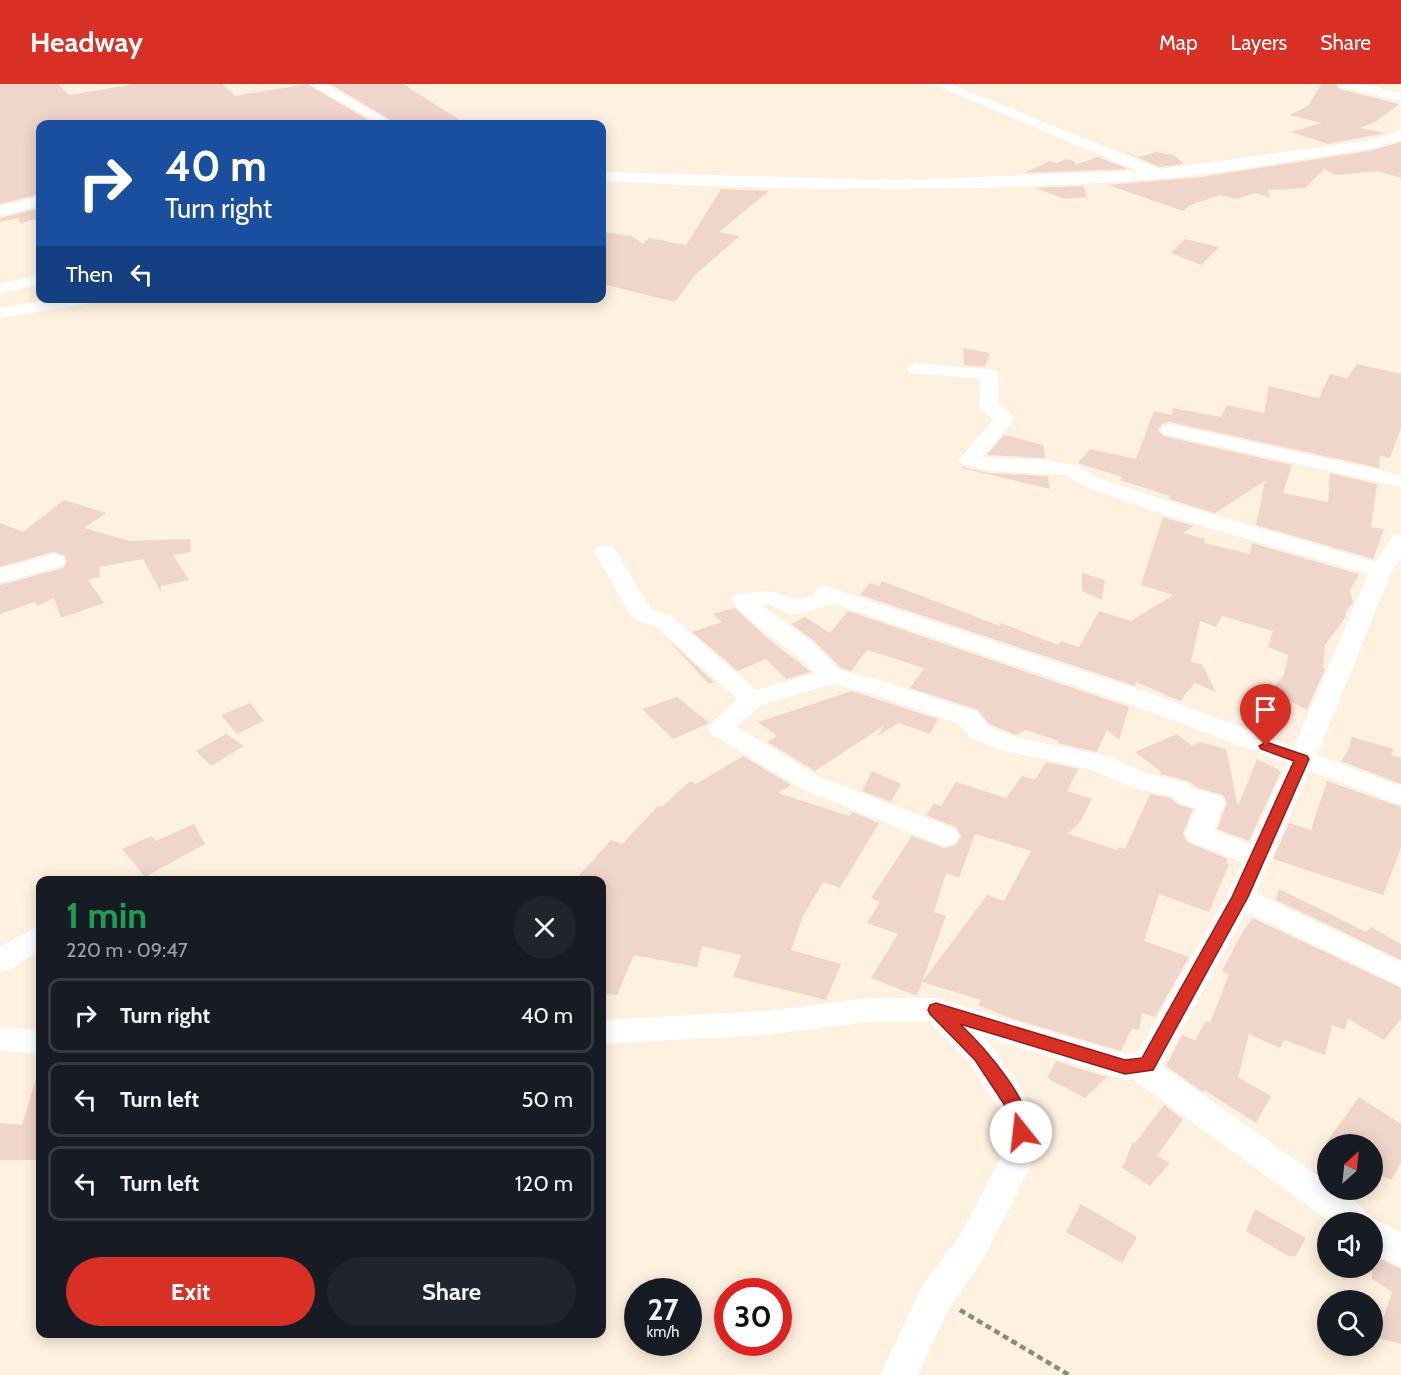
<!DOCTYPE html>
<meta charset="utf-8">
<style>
:root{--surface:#171b24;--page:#20242c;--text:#f1f3f6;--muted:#9ea1a6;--line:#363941;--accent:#d93025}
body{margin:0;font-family:Cabin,sans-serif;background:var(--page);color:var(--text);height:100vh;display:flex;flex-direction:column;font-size:22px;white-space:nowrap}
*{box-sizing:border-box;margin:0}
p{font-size:20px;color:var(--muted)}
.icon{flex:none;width:33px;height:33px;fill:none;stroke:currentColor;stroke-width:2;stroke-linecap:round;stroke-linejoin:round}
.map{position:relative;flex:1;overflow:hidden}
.panel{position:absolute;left:36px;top:792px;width:570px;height:462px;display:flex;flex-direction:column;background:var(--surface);border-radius:12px;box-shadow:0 3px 15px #0003}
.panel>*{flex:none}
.top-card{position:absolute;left:36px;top:36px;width:570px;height:183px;border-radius:12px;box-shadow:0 3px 15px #0003;background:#1a4fa0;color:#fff;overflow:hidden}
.needle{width:39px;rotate:27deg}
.controls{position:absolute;left:1317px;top:1050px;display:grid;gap:12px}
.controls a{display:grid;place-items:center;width:66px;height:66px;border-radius:50%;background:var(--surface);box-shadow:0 3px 15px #0003;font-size:30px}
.speed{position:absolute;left:624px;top:1194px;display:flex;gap:12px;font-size:30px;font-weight:700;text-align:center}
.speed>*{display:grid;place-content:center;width:78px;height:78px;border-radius:50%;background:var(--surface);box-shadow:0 3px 15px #0003;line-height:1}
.speed small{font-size:15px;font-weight:400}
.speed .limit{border:9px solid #d22;background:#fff;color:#111}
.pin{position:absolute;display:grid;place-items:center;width:51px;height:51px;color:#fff;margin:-62px -26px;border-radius:50% 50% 50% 0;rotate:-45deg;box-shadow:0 0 6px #0007}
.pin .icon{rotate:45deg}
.me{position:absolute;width:66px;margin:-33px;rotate:344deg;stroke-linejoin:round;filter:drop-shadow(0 0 4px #0008)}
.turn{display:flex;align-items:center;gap:21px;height:126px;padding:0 30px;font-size:27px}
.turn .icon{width:78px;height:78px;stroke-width:2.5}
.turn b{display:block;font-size:42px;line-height:51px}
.then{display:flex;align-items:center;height:57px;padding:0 30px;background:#0003;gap:12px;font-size:22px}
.round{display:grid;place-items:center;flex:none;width:63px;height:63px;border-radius:32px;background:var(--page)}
.summary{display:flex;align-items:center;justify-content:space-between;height:102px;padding:0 30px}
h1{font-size:36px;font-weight:700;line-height:45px;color:#1e9e55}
.primary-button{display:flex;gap:12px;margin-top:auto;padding:12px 30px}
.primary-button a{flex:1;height:69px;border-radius:36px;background:var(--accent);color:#fff;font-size:24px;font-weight:700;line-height:69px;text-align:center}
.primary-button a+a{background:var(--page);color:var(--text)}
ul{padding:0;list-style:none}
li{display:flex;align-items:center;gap:18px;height:75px;margin:0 12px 9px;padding:0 18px;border:3px solid var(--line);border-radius:12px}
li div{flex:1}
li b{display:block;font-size:22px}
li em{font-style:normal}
header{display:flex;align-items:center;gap:36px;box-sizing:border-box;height:84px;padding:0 30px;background:var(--accent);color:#fff}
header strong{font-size:28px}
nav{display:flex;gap:33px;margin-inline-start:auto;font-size:21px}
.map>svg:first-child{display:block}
</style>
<header>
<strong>Headway</strong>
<nav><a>Map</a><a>Layers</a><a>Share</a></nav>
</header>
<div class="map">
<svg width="1401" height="1291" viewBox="0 0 1401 1291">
<rect width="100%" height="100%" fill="#fef1e0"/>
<g fill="#f0d5cb">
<path d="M 0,0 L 58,0 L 69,11 L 136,0 L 222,0 L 235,12 L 307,0 L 375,40 L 182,40 L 181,37 L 161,40 L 40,40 L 40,110 L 0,120 Z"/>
<path d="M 330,0 L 403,0 L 466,40 L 397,40 Z"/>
<path d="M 1321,0 L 1336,0 L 1340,5 L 1399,20 L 1377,37 L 1360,44 L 1385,49 L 1328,60 L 1291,48 L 1322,39 L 1289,31 L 1308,22 Z"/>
<path d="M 1401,58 L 1401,94 L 1378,87 L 1336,91 L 1324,85 L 1305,104 L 1268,106 L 1270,114 L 1255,109 L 1237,115 L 1220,111 L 1190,121 L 1183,127 L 1108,101 L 1202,93 L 1369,67 Z"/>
<path d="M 1118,65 L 1139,73 L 1156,68 L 1174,71 L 1184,80 L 1160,83 Z"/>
<path d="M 1098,73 L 1128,85 L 1024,89 L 1050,77 L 1057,79 L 1066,75 L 1074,77 L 1075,81 Z"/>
<path d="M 1083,102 L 1087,113 L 1065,115 L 1035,104 Z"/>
<path d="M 721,105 L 769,107 L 719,148 L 740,152 L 695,191 L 675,218 L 602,200 L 602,148 L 632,152 L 643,160 L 649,154 L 686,161 Z"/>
<path d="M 40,124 L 40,134 L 20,139 L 18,134 L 0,138 L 0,134 Z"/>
<path d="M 1185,155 L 1219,163 L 1201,181 L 1171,169 Z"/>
<path d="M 963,264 L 990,269 L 985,283 L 964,281 Z"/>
<path d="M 1357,280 L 1401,290 L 1401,344 L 1390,374 L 1380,372 L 1379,384 L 1170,338 L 1162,340 L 1158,346 L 1163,352 L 1292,381 L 1283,409 L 1328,418 L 1330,389 L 1377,400 L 1371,443 L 1384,445 L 1373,475 L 1256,441 L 1265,397 L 1215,429 L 1169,415 L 1170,412 L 1120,396 L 1122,393 L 1078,379 L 1090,365 L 1136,375 L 1154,327 L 1172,331 L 1173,324 L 1221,333 L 1227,321 L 1264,329 L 1269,302 L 1319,314 L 1330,290 L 1347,294 Z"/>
<path d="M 1004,351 L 1043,361 L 1045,374 L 987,371 Z"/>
<path d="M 963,383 L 989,389 L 1048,392 L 1050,405 L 962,384 Z"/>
<path d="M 64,416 L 106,429 L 84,444 L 130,457 L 190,455 L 191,468 L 173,471 L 189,496 L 161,502 L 161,508 L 143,475 L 99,483 L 100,493 L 88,496 L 104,519 L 61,534 L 54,514 L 37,522 L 35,518 L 0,530 L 0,501 L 63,484 L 67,478 L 64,471 L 53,468 L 0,483 L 0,439 L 23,448 Z"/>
<path d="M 1163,433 L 1194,442 L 1183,449 L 1205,455 L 1204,459 L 1250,470 L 1252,459 L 1359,490 L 1350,506 L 1353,519 L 1347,526 L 1345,534 L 1325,561 L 1323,584 L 1325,585 L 1307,626 L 1271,607 L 1284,591 L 1288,571 L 1268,563 L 1273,547 L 1222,532 L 1216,543 L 1200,537 L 1191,578 L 1202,580 L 1216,608 L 1195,599 L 1180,617 L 1136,598 L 1135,602 L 860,511 L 870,499 L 879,502 L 882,497 L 1000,542 L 1001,539 L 1058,561 L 1061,557 L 1079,563 L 1099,527 L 1131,537 L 1173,511 L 1141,501 Z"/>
<path d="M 1082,489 L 1105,496 L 1102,516 L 1082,507 Z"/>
<path d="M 735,524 L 767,554 L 811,588 L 786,595 L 766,575 L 738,587 L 692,548 L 722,538 L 713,530 Z"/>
<path d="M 848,527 L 1129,623 L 1119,656 L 1107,646 L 1097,668 L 1057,659 L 1059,657 L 1026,646 L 1016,651 L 989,640 L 978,626 L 910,604 L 924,584 L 867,566 L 851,587 L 841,584 L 814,557 L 791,540 L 805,533 L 830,549 Z"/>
<path d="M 667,555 L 714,598 L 709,600 Z"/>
<path d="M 852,607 L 938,635 L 930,650 L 899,639 L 877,652 L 885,641 L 815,687 L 767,658 L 777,652 L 758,638 Z"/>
<path d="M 677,613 L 709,639 L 673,655 L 642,625 Z"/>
<path d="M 250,619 L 264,637 L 237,650 L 221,631 Z"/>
<path d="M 226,650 L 244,662 L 211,682 L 196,667 Z"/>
<path d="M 1177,650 L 1192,662 L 1200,658 L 1226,665 L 1238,722 L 1257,675 L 1281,687 L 1249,757 L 1217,745 L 1227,719 L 1223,711 L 1198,704 L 1188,697 L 1160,690 L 1161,688 L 1135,668 Z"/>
<path d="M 1352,653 L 1394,665 L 1391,671 L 1401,674 L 1401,700 L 1341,677 L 1348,666 Z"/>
<path d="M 743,672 L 791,701 L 778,709 L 849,732 L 852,728 L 879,739 L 840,804 L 823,798 L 803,832 L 791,866 L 841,880 L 826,916 L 733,893 L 741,871 L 702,862 L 697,883 L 634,871 L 617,911 L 602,909 L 602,796 L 575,796 L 611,756 L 622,760 L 658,722 L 662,723 L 690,697 L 696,700 Z"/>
<path d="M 1046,678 L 1078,685 L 1067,707 L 1092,715 L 1080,738 L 1068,750 L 1117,766 L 1119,763 L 1125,765 L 1150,710 L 1170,714 L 1179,721 L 1193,725 L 1183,749 L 1187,758 L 1228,775 L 1226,779 L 1229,780 L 1209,828 L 1159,810 L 1144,857 L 1189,873 L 1155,933 L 1142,929 L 1139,946 L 1132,944 L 1121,967 L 1010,934 L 978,921 L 981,916 L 922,898 L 987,811 L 1004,817 L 1031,767 L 975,750 L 959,794 L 946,789 L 934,828 L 946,832 L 917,912 L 871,894 L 898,850 L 867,839 L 880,818 L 871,814 L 912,752 L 944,764 L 956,761 L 961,753 L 956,743 L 926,731 L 934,719 L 941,722 L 956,698 L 1006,714 L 1022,692 L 1035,696 Z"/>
<path d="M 872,687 L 901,700 L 891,718 L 862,707 Z"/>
<path d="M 1327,697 L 1401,723 L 1401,764 L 1383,811 L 1273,775 L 1289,739 L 1311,746 Z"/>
<path d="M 194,740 L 205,760 L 145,793 L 122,765 L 151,752 L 156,757 Z"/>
<path d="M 1279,805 L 1366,848 L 1371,843 L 1401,860 L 1401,876 L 1276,816 Z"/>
<path d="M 1253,834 L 1401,904 L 1401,935 L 1384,956 L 1348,935 L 1345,946 L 1332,941 L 1325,971 L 1284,956 L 1280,964 L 1249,950 L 1238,993 L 1271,1012 L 1256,1039 L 1204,1006 L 1203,1008 L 1166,982 L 1182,951 L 1195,956 L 1206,937 L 1210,939 L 1229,890 L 1222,887 L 1243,847 Z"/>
<path d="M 1056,977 L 1107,993 L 1085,1014 L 1047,994 Z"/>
<path d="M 35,997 L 40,997 L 40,1076 L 0,1076 L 0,1039 L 22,1041 Z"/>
<path d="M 1359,1013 L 1401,1040 L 1401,1079 L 1391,1096 L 1372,1087 L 1372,1060 L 1325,1060 Z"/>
<path d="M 1164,1021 L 1183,1035 L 1157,1072 L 1170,1079 L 1150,1102 L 1122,1084 L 1133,1058 L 1135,1059 Z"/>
<path d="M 1081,1120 L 1137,1153 L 1122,1179 L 1066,1148 Z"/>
<path d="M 1255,1125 L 1306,1154 L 1296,1172 L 1288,1172 L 1246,1147 Z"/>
<path d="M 1372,1171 L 1401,1185 L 1401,1260 L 1377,1254 L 1392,1208 L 1372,1195 Z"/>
</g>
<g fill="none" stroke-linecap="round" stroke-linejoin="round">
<path stroke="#91887c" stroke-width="4.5" stroke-dasharray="6 4" stroke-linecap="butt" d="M 960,1226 L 1069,1291"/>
<g fill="#fff" fill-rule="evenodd">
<path d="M 309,0 L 326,0 L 395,40 L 379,40 Z"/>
<path d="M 932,0 L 951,0 L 1160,85 L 1367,57 L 1401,47 L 1401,56 L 1369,65 C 1299,75 1228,89 1158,95 C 973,109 786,107 602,97 L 602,88 L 898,96 L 1138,87 Z"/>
<path d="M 1338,0 L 1362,0 L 1401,9 L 1401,17 L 1340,3 Z"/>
<path d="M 40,112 L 40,122 L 0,132 L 0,122 Z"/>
<path d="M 40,190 L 40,200 L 0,210 L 0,200 Z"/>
<path d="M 57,214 L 100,214 L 92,219 L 0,234 L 0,224 Z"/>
<path d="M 169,214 L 245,214 L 237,219 L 177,219 Z"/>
<path d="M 916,279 L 996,286 L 998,290 L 999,321 L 1010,328 L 1014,336 L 982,373 L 1046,376 L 1080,382 L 1100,395 L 1184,422 L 1376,478 L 1393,452 L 1401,450 L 1401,474 L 1392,487 L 1317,671 L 1401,702 L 1401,721 L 1310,687 L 1256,809 L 1401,878 L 1401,902 L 1246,828 L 1162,982 L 1328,1099 L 1328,1106 C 1346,1106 1359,1121 1371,1133 C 1375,1137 1394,1144 1401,1148 L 1401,1183 L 1372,1168 L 1372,1138 L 1330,1138 L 1132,995 L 1125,996 L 982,952 L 992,962 L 1023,1008 L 1035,1033 L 1040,1063 L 984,1174 L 949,1224 L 918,1291 L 880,1291 L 923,1200 L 960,1152 L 1006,1063 L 1003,1033 L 998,1023 L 970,980 L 929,938 L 869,938 L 766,951 L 602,960 L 602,936 L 766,927 L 869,914 L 936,914 L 1125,970 L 1137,969 L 1226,813 L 1242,778 L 1189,757 L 1185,750 L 1196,724 L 1180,719 L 1171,712 L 1133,704 L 1091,685 L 1000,666 L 970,654 L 959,640 L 872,610 L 832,600 L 761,621 L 737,643 L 820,693 L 955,745 L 959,752 L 955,759 L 945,762 L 935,759 L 802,705 L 711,650 L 707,644 L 737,615 L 655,542 L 634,535 L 630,530 L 594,467 L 597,462 L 613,462 L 651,525 L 671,532 L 756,606 L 815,589 C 789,561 753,546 731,515 L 735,510 L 773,507 L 796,516 L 815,511 L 817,504 L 825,502 L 1155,611 L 1294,663 L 1368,490 L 1168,432 L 1086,403 L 1066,391 L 989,387 L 962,380 L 959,376 L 962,372 L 994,335 L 979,324 L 980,295 L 909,289 L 907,285 L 909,281 ZM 835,520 L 1137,623 L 1287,679 L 1250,760 L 1214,746 L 1225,718 L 1221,712 L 1197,706 L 1188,699 L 1148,690 L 1107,672 L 1015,653 L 988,642 L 977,628 L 889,599 L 840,586 L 813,559 L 761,521 L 769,521 L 793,531 Z"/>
<path d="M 1170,340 L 1401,391 L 1401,403 L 1163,350 L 1160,346 L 1163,342 Z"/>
<path d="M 54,470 L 62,472 L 65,477 L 62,482 L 0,499 L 0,485 Z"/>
<path d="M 40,841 L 40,866 L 11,885 L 0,888 L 0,863 Z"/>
<path d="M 0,943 L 40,946 L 40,970 L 0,967 Z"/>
</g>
</g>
<path fill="#d93025" stroke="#8d1f18" stroke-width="1.5" d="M 1266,658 L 1307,672 L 1309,675 L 1248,813 L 1153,986 L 1125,990 L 960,940 C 980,959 1041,1025 1027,1053 L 1021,1056 L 1014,1053 L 1004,1020 L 975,976 L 930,930 L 928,926 L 930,921 L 936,919 L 1125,976 L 1142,974 L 1232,813 L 1294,677 L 1261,665 L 1259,662 Z"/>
</svg>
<div class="controls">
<a><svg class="needle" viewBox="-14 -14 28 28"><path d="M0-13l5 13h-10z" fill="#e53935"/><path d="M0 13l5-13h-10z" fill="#9ea1a6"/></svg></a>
<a><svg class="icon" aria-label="sound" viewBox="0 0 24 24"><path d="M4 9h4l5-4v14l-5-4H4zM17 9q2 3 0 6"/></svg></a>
<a><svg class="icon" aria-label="search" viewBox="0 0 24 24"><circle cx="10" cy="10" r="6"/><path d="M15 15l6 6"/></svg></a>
</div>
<div class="speed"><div>27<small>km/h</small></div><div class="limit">30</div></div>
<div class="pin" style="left:1266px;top:662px;background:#d93025"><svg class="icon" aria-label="arrive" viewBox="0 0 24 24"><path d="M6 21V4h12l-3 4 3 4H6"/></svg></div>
<svg class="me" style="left:1021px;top:1048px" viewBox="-20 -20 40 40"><circle r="19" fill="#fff"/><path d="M0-13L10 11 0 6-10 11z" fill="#d93025"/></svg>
<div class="top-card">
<div class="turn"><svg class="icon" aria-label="right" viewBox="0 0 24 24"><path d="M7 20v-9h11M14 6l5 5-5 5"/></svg><div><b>40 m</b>Turn right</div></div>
<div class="then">Then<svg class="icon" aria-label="left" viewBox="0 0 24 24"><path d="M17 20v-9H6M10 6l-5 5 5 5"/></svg></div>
</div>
<section class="panel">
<div class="summary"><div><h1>1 min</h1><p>220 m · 09:47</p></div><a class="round"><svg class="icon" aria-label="close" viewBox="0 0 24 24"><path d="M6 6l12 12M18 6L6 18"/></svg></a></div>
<ul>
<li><svg class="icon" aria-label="right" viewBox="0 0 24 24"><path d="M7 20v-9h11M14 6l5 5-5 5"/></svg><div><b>Turn right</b></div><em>40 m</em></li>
<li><svg class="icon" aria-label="left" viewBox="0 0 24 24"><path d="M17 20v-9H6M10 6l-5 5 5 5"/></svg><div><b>Turn left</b></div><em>50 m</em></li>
<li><svg class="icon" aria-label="left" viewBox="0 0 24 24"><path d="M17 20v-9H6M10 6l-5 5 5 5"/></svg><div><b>Turn left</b></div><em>120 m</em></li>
</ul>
<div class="primary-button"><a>Exit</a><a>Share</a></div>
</section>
</div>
